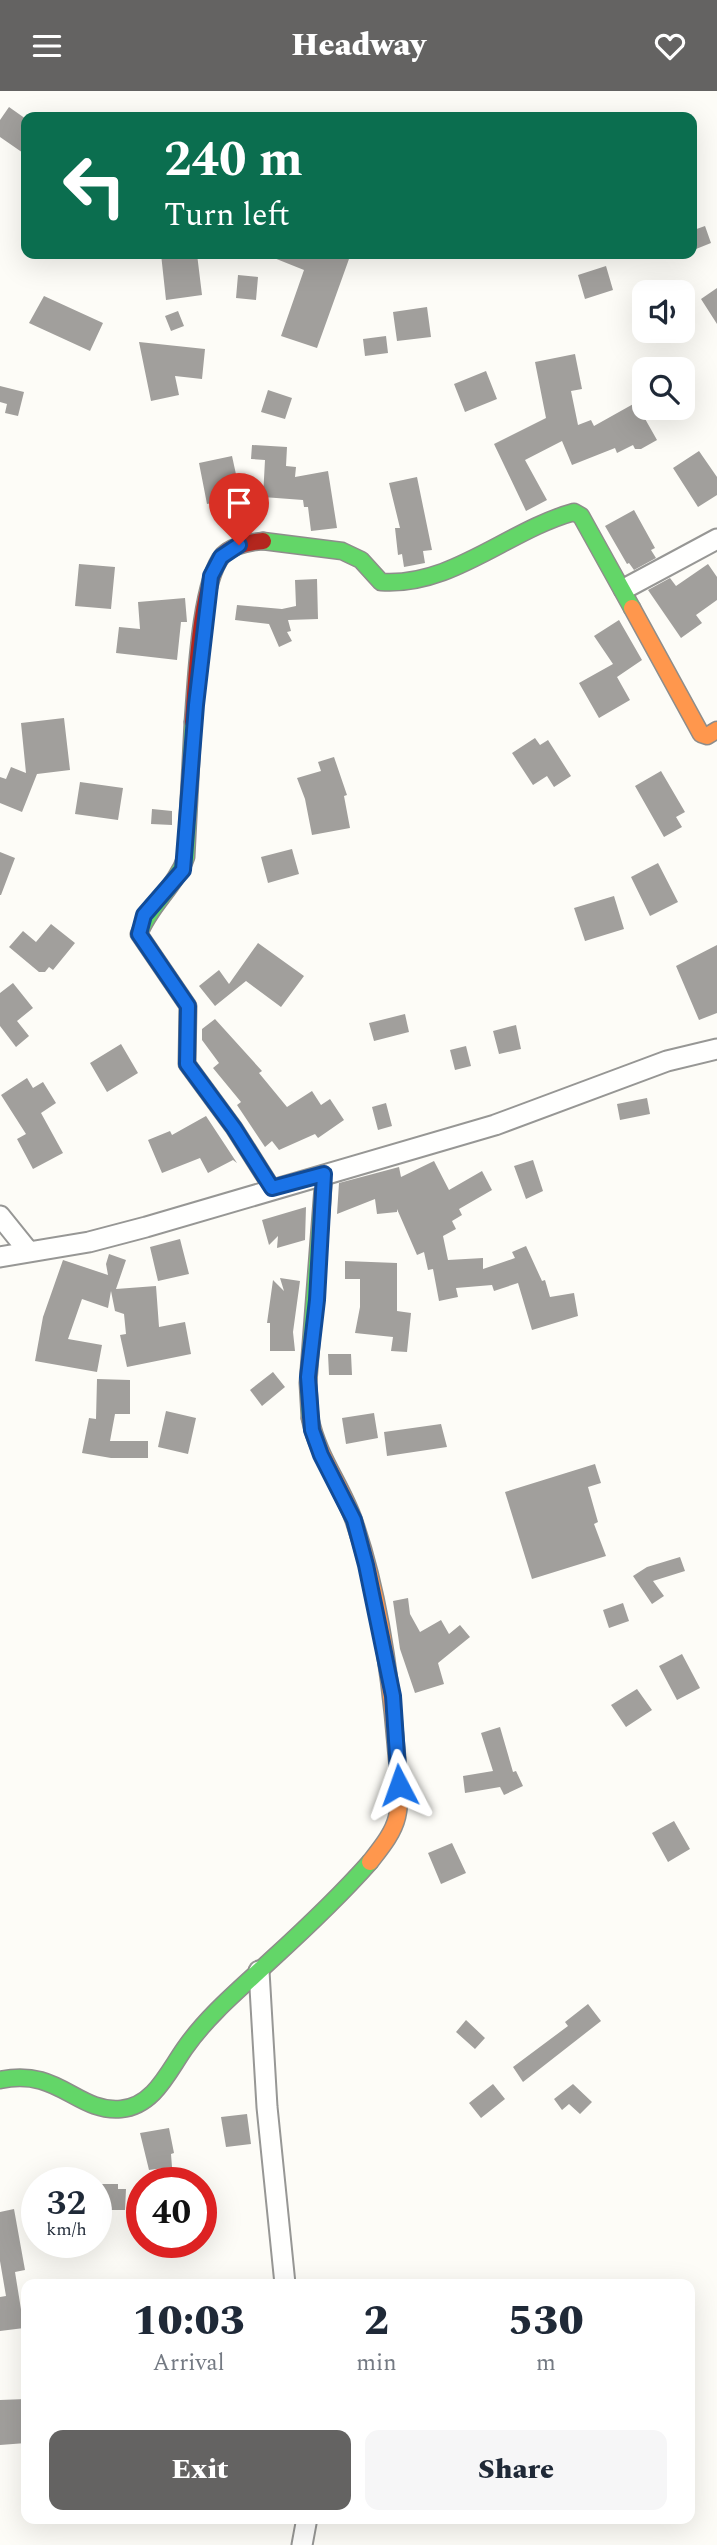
<!DOCTYPE html>
<html lang="en">
<head>
<meta charset="utf-8">
<style>
  :root { --surface:#fff; --page:#f6f6f7; --text:#1f2937; --muted:#747a83; --accent:#646362 }
  body { margin:0; font-family:Spectral,serif; background:var(--page); color:var(--text); height:100vh; display:flex; flex-direction:column; font-size:26px; white-space:nowrap }
  * { box-sizing:border-box; margin:0 }
  p { font-size:23px; color:var(--muted) }
  .icon { flex:none; width:38px; height:38px; fill:none; stroke:currentColor; stroke-width:2; stroke-linecap:round; stroke-linejoin:round }
  .map { position:relative; flex:1; overflow:hidden }
  .side { position:absolute; left:21px; top:2188px; width:674px; height:245px; display:flex; flex-direction:column; background:var(--surface); border-radius:14px; box-shadow:0 7px 28px #0002 }
  .side>* { flex:none }
  .top-card { position:absolute; left:21px; top:21px; width:676px; height:147px; border-radius:14px; box-shadow:0 7px 28px #0002; background:#0b6e4f; color:#fff; overflow:hidden }
  .tools { position:absolute; left:632px; top:189px; display:grid; gap:14px }
  .tools a { display:grid; place-items:center; width:63px; height:63px; border-radius:14px; background:var(--surface); box-shadow:0 7px 28px #0002; font-size:35px }
  .speed { position:absolute; left:21px; top:2076px; display:flex; gap:14px; font-size:35px; font-weight:700; text-align:center }
  .speed>* { display:grid; place-content:center; width:91px; height:91px; border-radius:50%; background:var(--surface); box-shadow:0 7px 28px #0002; line-height:1 }
  .speed small { font-size:18px; font-weight:400 }
  .speed .limit { border:10px solid #d22; background:#fff; color:#111 }
  .pin { position:absolute; display:grid; place-items:center; width:60px; height:60px; color:#fff; margin:-72px -30px; border-radius:50% 50% 50% 0; rotate:-45deg; box-shadow:0 0 7px #0007 }
  .pin .icon { rotate:45deg }
  .me { position:absolute; width:77px; margin:-38px; rotate:356deg; stroke-linejoin:round; filter:drop-shadow(0 0 5px #0008) }
  .turn { display:flex; align-items:center; gap:24px; height:147px; padding:0 28px; font-size:32px }
  .turn .icon { width:91px; height:91px; stroke-width:2.5 }
  .turn b { display:block; font-size:49px; line-height:60px }
  .eta { display:flex; justify-content:space-evenly; align-items:center; height:119px; text-align:center }
  .eta b { font-size:42px; font-weight:800; line-height:49px }
  .primary-button { display:flex; gap:14px; margin-top:auto; padding:14px 28px }
  .primary-button a { flex:1; height:80px; border-radius:14px; background:var(--accent); color:#fff; font-size:28px; font-weight:800; line-height:80px; text-align:center }
  .primary-button a+a { background:var(--page); color:var(--text) }
  header { display:flex; justify-content:space-between; align-items:center; height:91px; padding:0 28px; background:var(--accent); color:#fff; font-size:32px; font-weight:800 }
  .map>svg:first-child { display:block }
</style>
</head>
<body>
<header><svg class="icon" aria-label="menu" viewBox="0 0 24 24"><path d="M4 6h16M4 12h16M4 18h16"/></svg>Headway<svg class="icon" aria-label="heart" viewBox="0 0 24 24"><path d="M12 20l-8-8c-3-5 5-10 8-4 3-6 11-1 8 4z"/></svg></header>
<div class="map">
<svg width="717" height="2454" viewBox="0 0 717 2454">
  <rect width="100%" height="100%" fill="#fdfcf7"/>
  <path fill="#a19f9c" d="M9 16 26 28V64L0 46V29Z
    M705 135 711 152 691 160V140Z
    M161 163H197L202 204 166 209Z
    M264 163H337L349 168 317 257 281 245 304 179Z
    M606 175 613 199 585 208 578 184Z
    M238 184 258 186 256 209 236 207Z
    M717 197V233L701 208Z
    M44 205 103 232 90 260 29 232Z
    M427 216 431 246 397 250 393 221Z
    M178 220 184 235 171 240 165 225Z
    M386 245 388 262 365 265 363 248Z
    M139 251 205 258 202 288 175 285 179 304 151 310Z
    M575 263 582 298 571 300 578 334 591 329 594 335 644 307V326L657 349 641 358H635L633 354 617 362 615 357 572 374 562 350 525 369 547 409 526 420 494 353 546 327 535 271Z
    M486 280 497 308 465 321 454 293Z
    M0 295 24 301 18 325 5 322 7 313 0 311Z
    M268 299 292 307 285 328 261 321Z
    M252 354 287 356 286 375 296 376 295 386 328 380 337 437 311 440 308 416H304L303 409 263 406 265 369 251 368Z
    M699 360 717 386V404L698 416 673 377Z
    M232 365 241 406 207 413 199 372Z
    M417 386 432 459 423 460 425 472 404 476 402 463 398 464 395 437H400L389 392Z
    M634 419 655 457 651 459 656 467 634 479 629 472 627 473 605 435Z
    M79 473 115 476 111 518 75 515Z
    M708 473 717 486V509L696 524 702 532 681 547 648 499 670 487 676 495Z
    M317 488 318 528 288 529 291 540 287 541 292 550 279 556 269 533 235 529 237 514 282 518 296 515 295 489Z
    M185 507 187 531H181L177 569 116 562 119 536 140 538 138 511Z
    M619 529 642 569 617 586 630 609 599 627 579 592 613 573 594 545Z
    M64 627 70 679 37 683 22 721 0 712V686L6 688 11 676 26 682 21 632Z
    M535 647 540 654 548 649 571 685 554 696 547 685 533 694 512 662Z
    M334 666 347 704 344 705 350 737 312 744 305 708 297 687 321 680 318 671Z
    M661 680 685 721 676 726 682 736 664 746 635 695Z
    M80 691 123 697 118 729 75 723Z
    M152 718 172 720V734L151 733Z
    M292 758 299 783 268 792 261 766Z
    M0 761 15 767 1 804H0Z
    M658 772 678 811 650 825 631 786Z
    M614 805 624 838 585 850 574 817Z
    M51 833 75 852 53 879 49 876 45 881H39L9 856 23 840 36 851Z
    M258 852 304 885 281 916 246 890 215 915 199 895 219 879 229 893Z
    M717 854V922L699 929 676 875Z
    M13 892 33 917 17 930 29 945 16 956 0 935V902Z
    M405 923 409 941 374 950 369 932Z
    M215 928 262 980 259 982 287 1016 312 1000 321 1014 330 1008 344 1029 318 1047 315 1043 279 1059 272 1050 265 1056 237 1014 241 1011 213 977 219 972 202 949V938Z
    M516 934 521 958 499 963 493 940Z
    M121 953 138 982 107 1001 90 972Z
    M466 955 471 975 455 979 450 959Z
    M27 987 33 997 43 991 56 1012 41 1022 63 1062 33 1078 17 1048 26 1043 1 1004Z
    M647 1007 650 1023 620 1029 617 1013Z
    M386 1012 392 1035 378 1039 372 1016Z
    M206 1025 237 1072 233 1069 208 1082 200 1067 162 1082 148 1049 170 1040 172 1044Z
    M533 1069 543 1100 526 1108 514 1075Z
    M434 1070 449 1099 482 1080 492 1099 459 1118 462 1124 452 1130 456 1138 443 1145 448 1169 483 1167V1178L515 1167 512 1161 526 1155 542 1190 545 1189 550 1206 574 1202 578 1225 532 1239 518 1192 494 1200 492 1194 456 1197 458 1206 439 1210 433 1178 428 1179 424 1161 417 1164 397 1118V1121L377 1123 375 1108 337 1123 339 1092 399 1076 401 1086Z
    M306 1116 305 1149 277 1157 278 1145 269 1154 262 1129Z
    M180 1148 189 1183 158 1190 150 1156Z
    M109 1163 126 1169 116 1198 156 1195 159 1236 185 1231 191 1263 127 1276 120 1244 126 1243 124 1223 115 1220 111 1200 108 1217 82 1208 68 1248 102 1254 97 1281 35 1270 43 1226 63 1169 108 1184 106 1173Z
    M345 1170 397 1172V1220L411 1222 407 1261 391 1260 393 1246 355 1242 360 1216V1188H345Z
    M280 1187 300 1190 293 1241 295 1260H270V1232H267L273 1189 284 1200Z
    M328 1263H351L352 1284H329Z
    M273 1281 285 1296 262 1315 250 1299Z
    M97 1288 130 1289V1323H115L110 1350H148V1367H111L82 1362 89 1327 96 1328Z
    M166 1320 196 1327 188 1363 158 1356Z
    M374 1322 378 1347 346 1353 342 1327Z
    M441 1333 447 1356 387 1365 384 1341Z
    M595 1373 601 1392 588 1396 598 1431 594 1433 606 1465 532 1488 505 1401Z
    M680 1466 685 1480 653 1490 664 1505 652 1513 633 1485 647 1476Z
    M408 1507 410 1523 420 1541 441 1529 449 1543 460 1534 470 1546 438 1572 444 1593 415 1602 400 1558 393 1510Z
    M623 1512 629 1530 609 1537 603 1519Z
    M682 1563 700 1597 677 1609 659 1575Z
    M637 1598 652 1619 626 1636 611 1614Z
    M500 1636 513 1681 516 1680 523 1695 504 1704 500 1696 465 1702 463 1685 493 1680 481 1642Z
    M674 1730 690 1758 668 1771 652 1742Z
    M452 1752 466 1782 441 1793 428 1762Z
    M588 1913 601 1930 523 1991 513 1976 568 1935 565 1931Z
    M466 1929 485 1947 475 1958 456 1941Z
    M493 1993 505 2008 481 2027 469 2012Z
    M573 1993 592 2011 580 2023 569 2013 562 2019 554 2008Z
    M247 2023 251 2053 226 2056 221 2026Z
    M169 2037 174 2062 171 2063 172 2076 149 2079 140 2042Z
    M101 2093H118V2098H126L125 2119H96V2098H101Z
    M14 2118 25 2179 15 2181 24 2237 0 2240V2206L6 2205 0 2170V2121Z
    M26 2308V2352L0 2354V2309Z"/>
  <g fill="none" stroke-linecap="round" stroke-linejoin="round">
    <defs>
      <path id="street" d="M624 498 717 448
        M0 1125 29 1161
        M0 1166 89 1151 146 1136 495 1034 667 970 717 958
        M259 1880 267 2016 285 2193
        M302 2454 307 2427"/>
      <path id="fast" d="M263 450 342 460 361 469 381 491C452 496 508 439 574 421L581 425 632 517
        M193 631 186 766C176 795 150 814 139 843L188 915 187 973 234 1037 272 1097
        M310 1327 308 1292 324 1083
        M0 1989C58 1976 77 2022 121 2018 154 2015 168 1981 185 1957 208 1924 241 1897 271 1869 305 1838 339 1806 370 1771"/>
      <path id="slow" d="M632 517 701 643 707 645 717 639
        M310 1327C318 1366 342 1395 354 1430 379 1502 390 1581 396 1656 398 1679 402 1704 397 1726 393 1743 380 1758 370 1771"/>
      <path id="jam" d="M193 631C196 594 200 490 223 464 233 454 250 451 263 450"/>
    </defs>
    <use href="#street" stroke="#979795" stroke-width="23"/>
    <use href="#fast" stroke="#8e8d8b" stroke-width="19"/>
    <use href="#slow" stroke="#8e8d8b" stroke-width="19"/>
    <use href="#jam" stroke="#8e8d8b" stroke-width="19"/>
    <use href="#street" stroke="#fffffe" stroke-width="19"/>
    <use href="#fast" stroke="#63d668" stroke-width="16"/>
    <use href="#slow" stroke="#ff974d" stroke-width="16"/>
    <use href="#jam" stroke="#b3261e" stroke-width="16"/>
  </g>
  <g fill="none" stroke-linecap="round" stroke-linejoin="round">
    <defs>
      <path id="route" d="M239 454 221 466 211 485 196 614 183 779 144 824 139 843 188 915 187 973 234 1037 272 1097 324 1083 317 1209 308 1286 312 1339 321 1364 354 1429 366 1474 393 1605 399 1694"/>
    </defs>
    <use href="#route" stroke="#114b97" stroke-width="18"/>
    <use href="#route" stroke="#1a73e8" stroke-width="12"/>
  </g>
</svg>
<div class="tools">
<a><svg class="icon" aria-label="sound" viewBox="0 0 24 24"><path d="M4 9h4l5-4v14l-5-4H4zM17 9q2 3 0 6"/></svg></a>
<a><svg class="icon" aria-label="search" viewBox="0 0 24 24"><circle cx="10" cy="10" r="6"/><path d="M15 15l6 6"/></svg></a>
</div>
<div class="speed"><div>32<small>km/h</small></div><div class="limit">40</div></div>
<div class="pin" style="left:239px;top:454px;background:#d93025"><svg class="icon" aria-label="arrive" viewBox="0 0 24 24"><path d="M6 21V4h12l-3 4 3 4H6"/></svg></div>
<svg class="me" style="left:399px;top:1694px" viewBox="-20 -20 40 40"><path d="M0-17L14 15 0 8-14 15z" fill="#1a73e8" stroke="#fff" stroke-width="4"/></svg>
<div class="top-card">
<div class="turn"><svg class="icon" aria-label="left" viewBox="0 0 24 24"><path d="M17 20v-9H6M10 6l-5 5 5 5"/></svg><div><b>240 m</b>Turn left</div></div>
</div>
<section class="side">
<div class="eta">
<div><b>10:03</b><p>Arrival</p></div>
<div><b>2</b><p>min</p></div>
<div><b>530</b><p>m</p></div>
</div>
<div class="primary-button"><a>Exit</a><a>Share</a></div>
</section>
</div>
</body>
</html>
